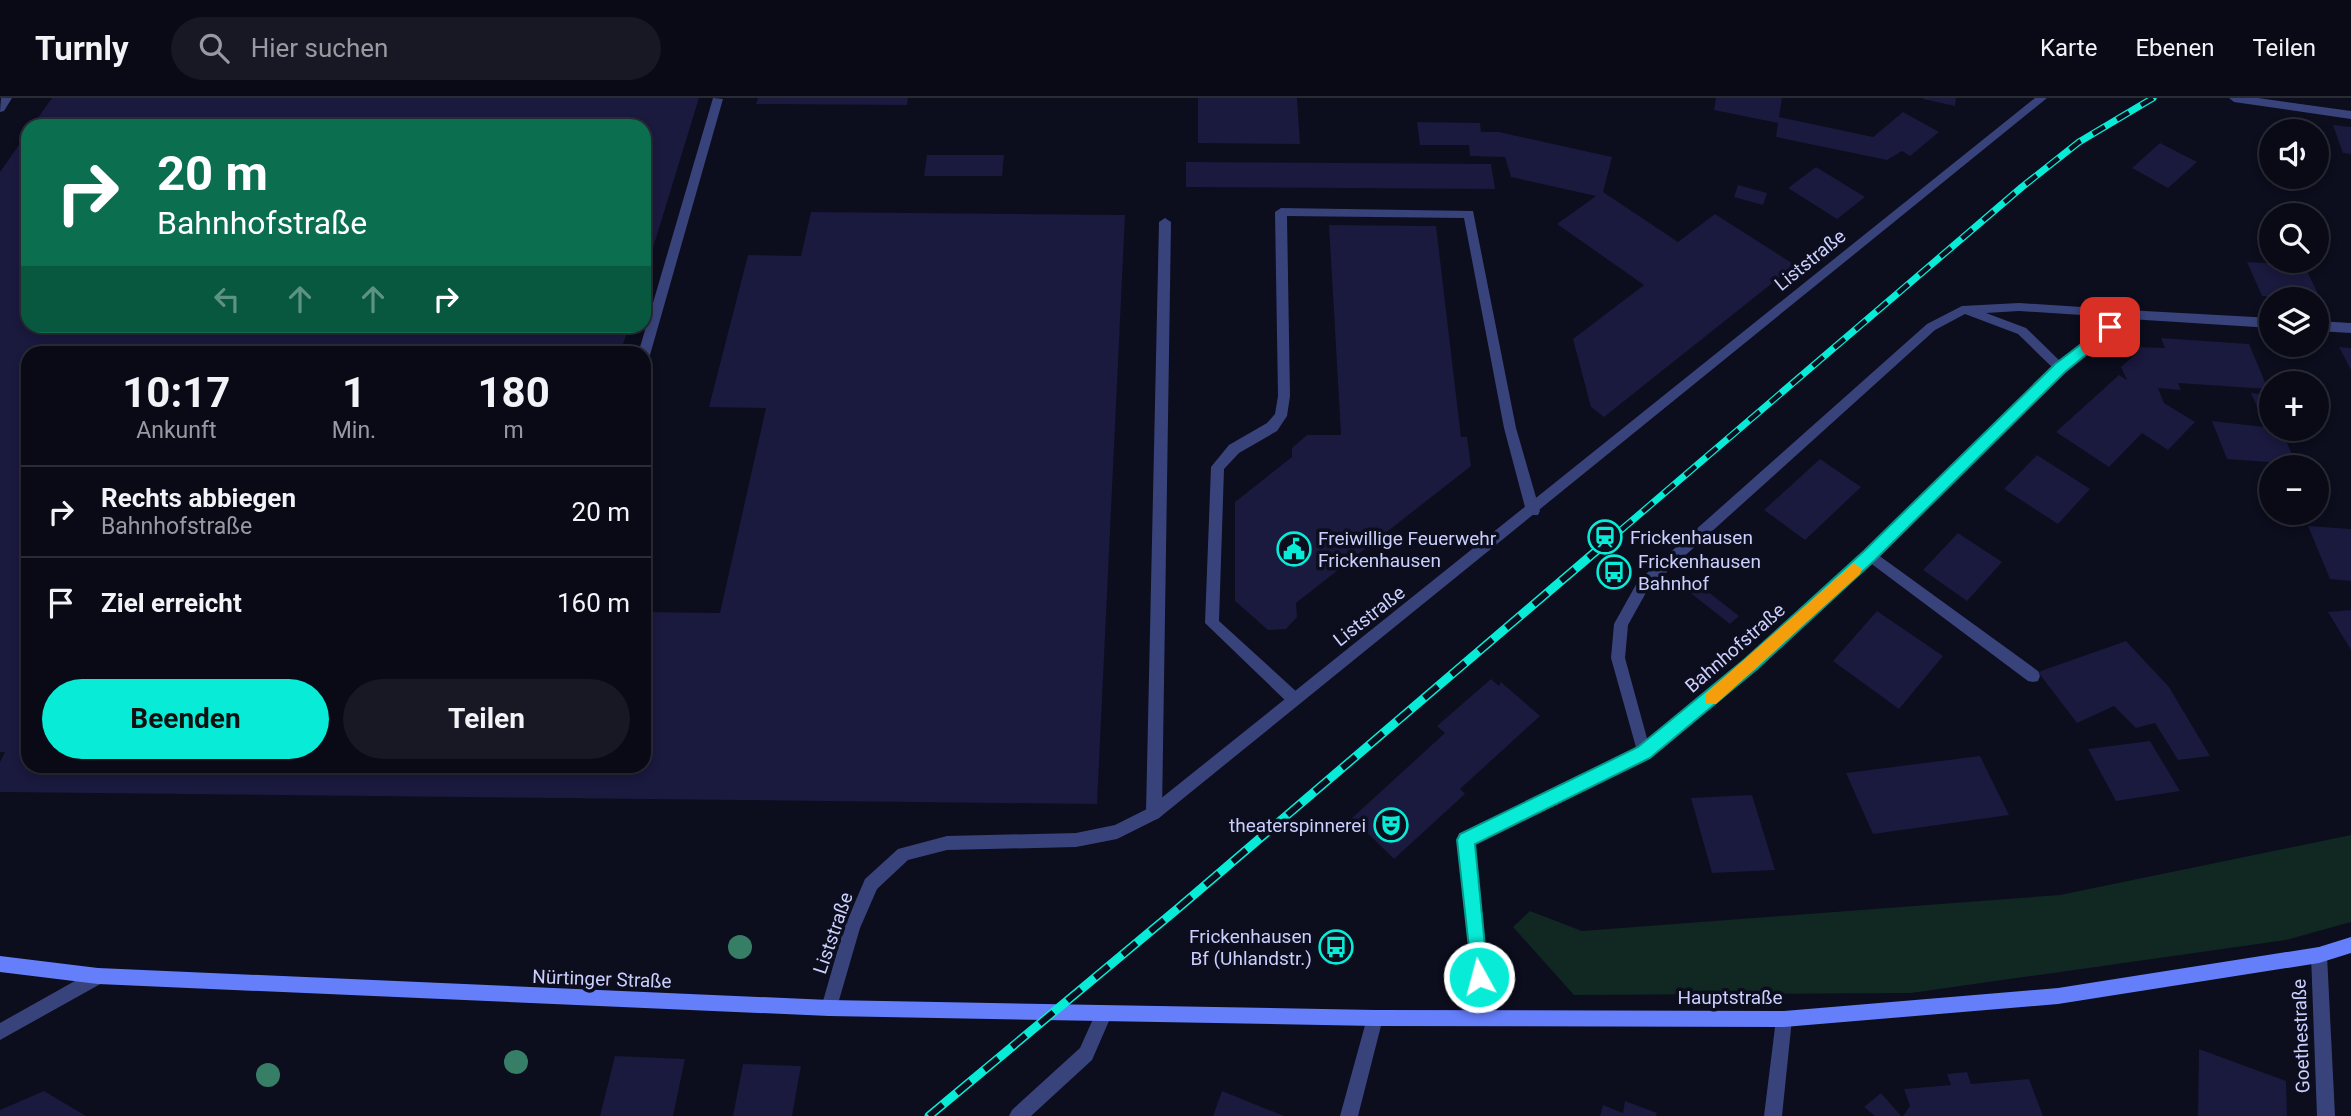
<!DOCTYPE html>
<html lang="de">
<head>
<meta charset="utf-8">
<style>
  :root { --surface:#090a16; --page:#171823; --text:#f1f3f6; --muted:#999aa1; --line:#292b35; --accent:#08ecd7 }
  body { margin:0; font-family:Roboto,sans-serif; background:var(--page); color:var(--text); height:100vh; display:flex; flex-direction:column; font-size:26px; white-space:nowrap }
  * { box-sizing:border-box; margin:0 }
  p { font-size:23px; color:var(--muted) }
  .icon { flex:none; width:38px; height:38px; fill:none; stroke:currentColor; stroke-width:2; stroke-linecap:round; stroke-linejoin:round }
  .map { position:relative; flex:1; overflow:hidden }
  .details { position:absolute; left:21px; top:248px; width:630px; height:427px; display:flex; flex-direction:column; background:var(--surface); border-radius:21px; box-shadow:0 4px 10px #0003,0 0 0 2px var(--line) }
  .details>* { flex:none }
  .guide { position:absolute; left:21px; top:21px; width:630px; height:214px; border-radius:21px; box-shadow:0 4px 10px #0003,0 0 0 2px var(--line); background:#0b6e4f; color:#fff; overflow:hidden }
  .tools { position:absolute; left:2259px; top:21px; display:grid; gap:14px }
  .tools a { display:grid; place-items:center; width:70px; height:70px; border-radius:50%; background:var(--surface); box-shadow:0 4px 10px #0003,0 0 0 2px var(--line); font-size:35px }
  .pin { position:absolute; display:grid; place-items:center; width:60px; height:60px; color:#fff; margin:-30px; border-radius:14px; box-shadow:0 4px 10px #0006 }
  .me { position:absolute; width:77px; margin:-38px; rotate:353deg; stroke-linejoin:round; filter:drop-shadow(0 0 5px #0008) }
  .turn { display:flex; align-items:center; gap:24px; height:147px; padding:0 21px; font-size:32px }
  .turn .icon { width:91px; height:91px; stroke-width:2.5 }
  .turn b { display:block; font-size:49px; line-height:60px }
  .lanes { display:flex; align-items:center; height:66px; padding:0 21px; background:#0003; justify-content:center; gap:35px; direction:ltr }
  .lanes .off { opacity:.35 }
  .eta { display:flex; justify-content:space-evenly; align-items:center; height:119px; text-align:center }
  .eta b { font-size:42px; font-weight:700; line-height:49px }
  .action { display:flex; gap:14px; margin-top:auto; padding:14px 21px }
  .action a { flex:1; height:80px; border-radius:42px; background:var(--accent); color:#111; font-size:28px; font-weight:700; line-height:80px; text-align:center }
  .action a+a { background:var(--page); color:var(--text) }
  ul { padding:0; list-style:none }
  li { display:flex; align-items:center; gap:21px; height:91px; padding:0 21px; border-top:2px solid var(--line) }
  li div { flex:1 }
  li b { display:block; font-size:26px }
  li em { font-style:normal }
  header { display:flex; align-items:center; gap:42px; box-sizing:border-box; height:98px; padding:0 35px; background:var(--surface); border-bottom:2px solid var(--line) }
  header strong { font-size:33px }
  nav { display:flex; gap:38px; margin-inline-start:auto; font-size:24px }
  .search { width:490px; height:63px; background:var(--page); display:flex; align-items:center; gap:18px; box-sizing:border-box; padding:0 24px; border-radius:38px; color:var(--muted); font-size:26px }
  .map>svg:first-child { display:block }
</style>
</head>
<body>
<header>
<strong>Turnly</strong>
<div class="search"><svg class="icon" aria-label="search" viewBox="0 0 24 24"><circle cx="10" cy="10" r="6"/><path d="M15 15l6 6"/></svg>Hier suchen</div>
<nav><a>Karte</a><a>Ebenen</a><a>Teilen</a></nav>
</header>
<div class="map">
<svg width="2351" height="1018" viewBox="0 0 2351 1018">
  <rect width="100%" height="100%" fill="#0c0d1d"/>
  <path fill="#102722" d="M2351 737V824L2286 842 1911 895 1574 897 1513 829 1530 813 1582 833 2060 797Z"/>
  <path fill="#1a193e" d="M52 0H699L645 176 644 28H32Z
    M758 0H908L907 7 756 6Z
    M1198 0H1297L1300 46 1198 45Z
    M1716 0H1782L1779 19 1873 39 1903 14 1939 34 1910 58 1902 53 1887 62 1776 39 1778 25 1714 12Z
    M1923 0H1956L1955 8 1923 1Z
    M1417 24 1480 25 1481 34H1499L1612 59 1603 94 1678 144 1715 116 1795 167 1604 319 1591 309 1573 241 1644 187 1557 126 1596 98 1511 79 1505 59 1470 58 1469 47H1420Z
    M2333 27 2351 29V56L2343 55Z
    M28 34V228H629L620 256H28V668H644V514L720 515 766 310 709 309 748 157 801 158 811 114 1125 117 1097 706 0 694V664L5 654H0V74Z
    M2160 45 2197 64 2168 90 2132 70Z
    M927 57H1004L1002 78H924Z
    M1186 64 1491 66 1495 91 1186 89Z
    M1816 69 1865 99 1837 121 1788 90Z
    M1738 87 1767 95 1763 107 1734 99Z
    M1329 127 1436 128 1461 339H1467L1471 368 1296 505 1297 519 1286 531 1268 532 1235 503V404L1292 359V350L1307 337H1341Z
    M2247 164 2304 167 2321 202 2262 198Z
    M2161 240 2249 246 2268 291 2178 285 2181 292 2158 290 2164 305 2195 324 2168 352 2142 335 2109 369 2056 334 2119 277 2127 282 2121 269 2138 254 2136 249 2165 250Z
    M2339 249 2351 250V272Z
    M2251 295 2272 297V313L2258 311Z
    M2212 323 2281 331 2296 366 2227 361Z
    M2037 357 2090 391 2058 426 2004 391Z
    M1820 361 1861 389 1805 442 1764 412Z
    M2308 428 2351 431V483L2330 481Z
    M1958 435 2002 464 1967 503 1923 472Z
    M1688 478 1739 518 1730 526 1679 486Z
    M2351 512V552L2328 514Z
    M1877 513 1943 558 1899 611 1833 563Z
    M2126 543 2169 589 2210 658 2178 662 2155 625 2136 630 2114 608 2077 625 2038 574Z
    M1491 581 1499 588 1501 584 1540 618 1460 691 1465 696 1394 761 1352 720 1445 635 1437 628Z
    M2150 643 2180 693 2116 703 2088 651Z
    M1980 658 2009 717 1873 736 1846 675Z
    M1752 697 1775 772 1712 775 1691 700Z
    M2199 951 2286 983 2287 1018H2198Z
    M615 958 685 961 673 1018H600Z
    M743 966 801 968 792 1018H733Z
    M1967 974 1971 986 2029 981 2043 1018H1903L1910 1008 1904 991 1951 987 1947 976Z
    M44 993 86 1018H0V1012Z
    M1222 993 1284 1018H1213Z
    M1881 995 1901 1018H1875L1864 1009Z
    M1625 1003 1657 1015 1656 1018H1600L1603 1007 1623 1015Z"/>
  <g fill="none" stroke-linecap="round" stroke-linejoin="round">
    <path fill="#39437b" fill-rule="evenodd" d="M1 0H12L4 13 0 14Z
      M713 0 723 1 650 257 644 262V256H638Z
      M1281 110 1473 113 1516 330 1540 413 1538 417H1528L1526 413 1504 330 1464 120 1287 118 1290 298 1287 318 1277 333 1239 355 1224 371 1219 523 1299 596 1301 601 1299 606 1294 608 1289 606 1205 525 1211 369 1229 347 1267 325 1275 316 1278 298 1275 114Z
      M1165 120 1171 124 1162 715 1159 720 1154 722 1149 720 1146 715 1159 124Z
      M2019 205 2127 212 2133 216 2127 220 2019 213 1986 215 2026 230 2064 267 2066 270 2064 273H2056L2018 236 1965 216 1935 232 1648 491 1628 527 1625 560 1651 655 1649 660 1644 662 1639 660 1611 560 1614 526 1638 483 1927 226 1962 208Z
      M1870 451 2038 573 2040 578 2038 583 2033 584 2028 583 1865 461 1863 457 1865 453Z"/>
    <path fill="#39437b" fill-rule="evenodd" d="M2035 0H2047L1159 720 1117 741 1076 749 947 752 908 762 877 791 860 830 835 916 829 918 823 916 821 910 844 830 865 781 898 751 947 738 1076 735 1115 727 1149 710Z
      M2229 0H2258L2351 13V21L2234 4Z
      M2127 212 2272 220V230L2129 221 2064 273 1875 461 1736 589 1649 660 1474 746 1492 920 1490 926 1484 928 1478 926 1476 920 1458 742 1461 737 1639 650 1726 579 1865 453 2056 267Z
      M2317 223 2351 225V235L2317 233Z
      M2319 849 2325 851 2327 857 2335 1018H2317L2311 857 2313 851Z
      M98 870 104 872 106 878 104 884 0 942V925Z
      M1104 908 1110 910 1112 916 1092 962 1031 1018H1009L1012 1012 1080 950 1098 910Z
      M1375 912 1381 914 1383 920 1358 1018H1340L1367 920 1369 914Z
      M1784 913 1790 915 1792 921 1782 1018H1764L1776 921 1778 915Z"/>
    <path fill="#657efa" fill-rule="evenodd" d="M2351 839V855L2319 865 2058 906 1784 929 1375 928 829 918 98 886 0 874V858L98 870 829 902 1375 912 1784 913 2058 890 2319 849Z"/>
    <defs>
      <path id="rail-far1" d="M1600 450 2022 89 2079 44 2153 0"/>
      <path id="rail" d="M929 1018 1176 812 1602 448"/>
    </defs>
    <use href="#rail-far1" stroke="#08ecd7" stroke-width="7"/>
    <use href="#rail" stroke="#08ecd7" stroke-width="9"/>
    <use href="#rail-far1" stroke="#0c0d1d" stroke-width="4.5" stroke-dasharray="14" stroke-linecap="butt"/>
    <use href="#rail" stroke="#0c0d1d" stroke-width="6" stroke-dasharray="18" stroke-linecap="butt"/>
  </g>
  <g fill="#377e66">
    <circle cx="740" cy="849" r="12"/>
    <circle cx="516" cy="964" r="12"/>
    <circle cx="268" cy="977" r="12"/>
  </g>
  <path fill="#08ecd7" stroke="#05998c" stroke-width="2" d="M2110 224 2117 229 2115 233 2065 274 1875 462 1757 571 1650 660 1475 746 1488 879 1486 886 1479 889 1473 886 1457 742 1460 736 1638 649 1745 561 1864 453 2055 266Z"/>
  <path fill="#f59e0b" d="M1854 465 1862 471 1860 476 1716 606H1705V596Z"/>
  <defs>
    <symbol id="station-ring" viewBox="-11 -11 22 22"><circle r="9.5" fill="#0c0d1d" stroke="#08ecd7" stroke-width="1.5"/><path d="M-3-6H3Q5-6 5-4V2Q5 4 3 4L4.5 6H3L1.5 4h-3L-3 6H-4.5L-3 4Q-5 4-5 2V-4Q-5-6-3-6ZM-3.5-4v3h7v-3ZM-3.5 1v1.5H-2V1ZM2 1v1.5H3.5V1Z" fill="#08ecd7"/></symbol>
    <symbol id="civic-ring" viewBox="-11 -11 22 22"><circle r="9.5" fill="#0c0d1d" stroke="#08ecd7" stroke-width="1.5"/><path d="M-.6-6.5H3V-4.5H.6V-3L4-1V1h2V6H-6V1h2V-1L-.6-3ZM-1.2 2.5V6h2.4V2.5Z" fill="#08ecd7"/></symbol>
    <symbol id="bus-ring" viewBox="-11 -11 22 22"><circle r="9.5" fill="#0c0d1d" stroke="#08ecd7" stroke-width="1.5"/><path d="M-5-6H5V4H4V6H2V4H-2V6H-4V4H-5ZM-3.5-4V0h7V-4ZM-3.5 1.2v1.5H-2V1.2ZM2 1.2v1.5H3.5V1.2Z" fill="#08ecd7"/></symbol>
    <symbol id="theatre-ring" viewBox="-11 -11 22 22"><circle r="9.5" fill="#0c0d1d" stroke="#08ecd7" stroke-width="1.5"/><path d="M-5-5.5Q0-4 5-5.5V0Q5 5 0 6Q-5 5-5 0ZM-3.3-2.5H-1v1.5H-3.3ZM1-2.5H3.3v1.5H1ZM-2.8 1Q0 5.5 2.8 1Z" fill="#08ecd7"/></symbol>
  </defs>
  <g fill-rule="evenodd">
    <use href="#station-ring" x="1586" y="420" width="38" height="38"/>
    <use href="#civic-ring" x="1275" y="432" width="38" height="38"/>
    <use href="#bus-ring" x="1595" y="455" width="38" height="38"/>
    <use href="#theatre-ring" x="1372" y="708" width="38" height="38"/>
    <use href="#bus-ring" x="1317" y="830" width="38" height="38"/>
  </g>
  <g text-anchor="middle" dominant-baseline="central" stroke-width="7" stroke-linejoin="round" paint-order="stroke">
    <g font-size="19" fill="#cbcffd" stroke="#0c0d1d">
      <text transform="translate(1810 162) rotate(-39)">Liststraße</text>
      <text transform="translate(1369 518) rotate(-38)">Liststraße</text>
      <text transform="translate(1735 550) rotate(-41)">Bahnhofstraße</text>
      <text transform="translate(833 835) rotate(-71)">Liststraße</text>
      <text transform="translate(602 881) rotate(2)">Nürtinger Straße</text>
      <text x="1730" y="899">Hauptstraße</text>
      <text transform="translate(2301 938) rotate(-92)">Goethestraße</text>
    </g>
    <g font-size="19" fill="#cbcffd" stroke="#0c0d1d" text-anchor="start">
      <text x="1630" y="439">Frickenhausen</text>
      <text x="1318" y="440">Freiwillige Feuerwehr<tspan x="1318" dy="22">Frickenhausen</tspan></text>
      <text x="1638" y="463">Frickenhausen<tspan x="1638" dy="22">Bahnhof</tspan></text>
      <text x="1366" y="727" text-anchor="end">theaterspinnerei</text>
      <text x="1312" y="838" text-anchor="end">Frickenhausen<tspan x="1312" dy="22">Bf (Uhlandstr.)</tspan></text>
    </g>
  </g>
</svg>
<div class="tools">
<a><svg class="icon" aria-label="sound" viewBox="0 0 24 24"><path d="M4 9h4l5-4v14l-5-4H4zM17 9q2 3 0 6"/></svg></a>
<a><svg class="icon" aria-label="search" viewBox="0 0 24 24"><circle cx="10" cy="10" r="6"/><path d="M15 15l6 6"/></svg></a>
<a><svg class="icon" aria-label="layers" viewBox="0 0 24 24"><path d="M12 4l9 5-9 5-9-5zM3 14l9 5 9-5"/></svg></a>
<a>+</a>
<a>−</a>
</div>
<div class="pin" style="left:2110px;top:229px;background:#d93025"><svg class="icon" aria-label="arrive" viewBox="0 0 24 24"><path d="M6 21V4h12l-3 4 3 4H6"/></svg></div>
<svg class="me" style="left:1479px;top:879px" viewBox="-20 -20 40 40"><circle r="17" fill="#08ecd7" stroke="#fff" stroke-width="3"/><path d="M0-11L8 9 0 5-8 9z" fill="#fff"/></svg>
<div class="guide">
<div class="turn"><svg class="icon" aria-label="right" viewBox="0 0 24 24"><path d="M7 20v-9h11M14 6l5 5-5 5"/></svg><div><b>20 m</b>Bahnhofstraße</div></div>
<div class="lanes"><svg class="icon off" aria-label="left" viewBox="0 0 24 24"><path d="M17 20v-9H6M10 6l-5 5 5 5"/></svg><svg class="icon off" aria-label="ahead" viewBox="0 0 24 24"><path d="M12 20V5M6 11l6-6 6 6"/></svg><svg class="icon off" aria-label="ahead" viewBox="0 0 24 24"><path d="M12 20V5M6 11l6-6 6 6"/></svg><svg class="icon" aria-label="right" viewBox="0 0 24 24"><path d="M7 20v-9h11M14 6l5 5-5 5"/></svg></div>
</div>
<section class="details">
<div class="eta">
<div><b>10:17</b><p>Ankunft</p></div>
<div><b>1</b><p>Min.</p></div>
<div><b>180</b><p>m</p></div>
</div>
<ul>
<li><svg class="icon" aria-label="right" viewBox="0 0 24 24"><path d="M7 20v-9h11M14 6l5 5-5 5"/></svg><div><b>Rechts abbiegen</b><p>Bahnhofstraße</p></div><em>20 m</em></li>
<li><svg class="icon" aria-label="arrive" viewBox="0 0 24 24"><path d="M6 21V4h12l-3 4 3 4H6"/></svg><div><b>Ziel erreicht</b></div><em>160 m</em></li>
</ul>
<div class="action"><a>Beenden</a><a>Teilen</a></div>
</section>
</div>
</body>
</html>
